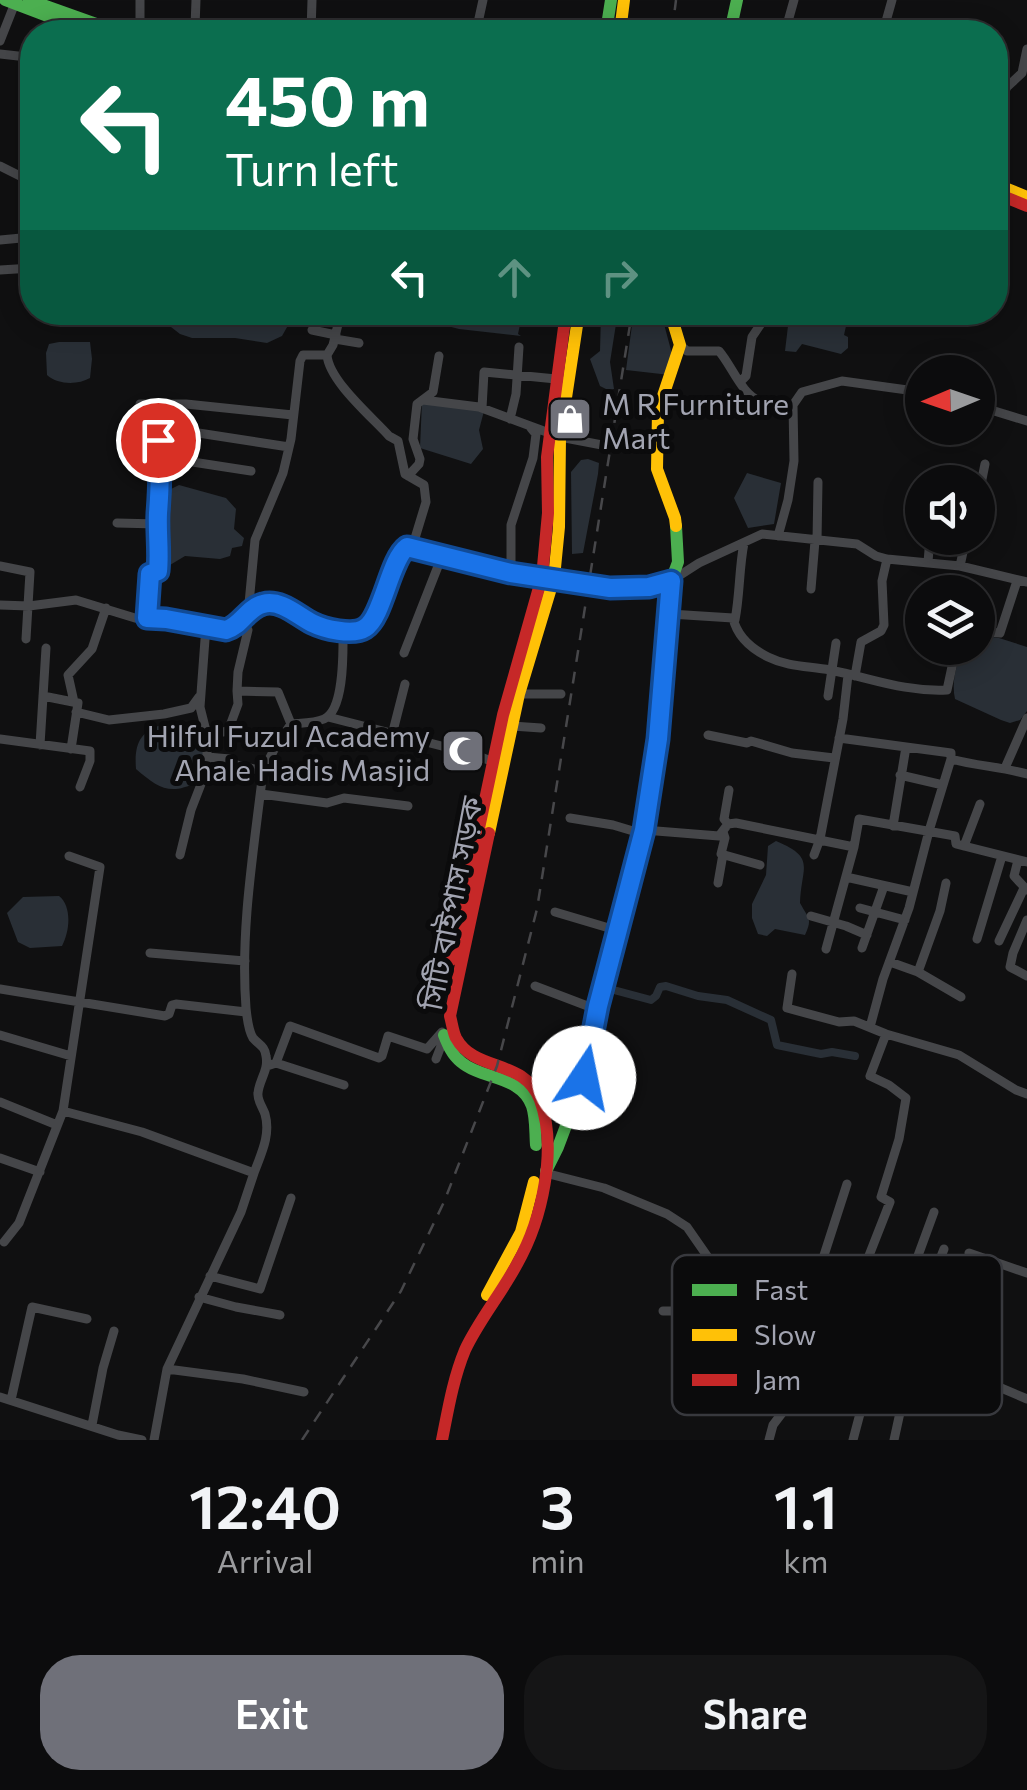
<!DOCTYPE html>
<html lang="en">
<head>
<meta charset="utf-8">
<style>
  :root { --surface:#0c0c0d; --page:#151516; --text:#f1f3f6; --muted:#9a9b9d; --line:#2c2c2e; --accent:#6f7079 }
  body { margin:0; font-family:Commissioner,"Noto Sans Bengali",sans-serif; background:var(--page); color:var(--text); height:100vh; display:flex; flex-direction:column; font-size:38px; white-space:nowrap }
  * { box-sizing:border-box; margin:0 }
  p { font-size:32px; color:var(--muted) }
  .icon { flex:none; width:55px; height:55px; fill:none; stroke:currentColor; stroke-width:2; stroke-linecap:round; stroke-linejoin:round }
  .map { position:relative; height:1440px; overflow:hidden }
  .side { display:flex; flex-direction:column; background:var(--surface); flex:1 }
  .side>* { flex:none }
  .top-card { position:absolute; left:20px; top:20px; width:988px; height:305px; border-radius:40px; box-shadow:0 5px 25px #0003,0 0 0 2px var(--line); background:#0b6e4f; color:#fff; overflow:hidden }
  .needle { width:65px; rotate:268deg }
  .tools { position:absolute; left:905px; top:355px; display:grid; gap:20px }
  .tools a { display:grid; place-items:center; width:90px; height:90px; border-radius:50%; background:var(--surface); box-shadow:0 5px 25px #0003,0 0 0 2px var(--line); font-size:50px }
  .pin { position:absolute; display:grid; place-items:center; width:85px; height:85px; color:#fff; margin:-42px; border:5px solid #fff; border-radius:50%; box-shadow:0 2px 10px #0007 }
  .me { position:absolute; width:110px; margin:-55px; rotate:11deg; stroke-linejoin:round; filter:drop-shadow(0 0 8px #0008) }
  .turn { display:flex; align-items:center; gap:35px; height:210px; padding:0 40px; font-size:45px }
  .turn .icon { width:130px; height:130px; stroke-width:2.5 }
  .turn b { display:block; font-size:70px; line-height:85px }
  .lanes { display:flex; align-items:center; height:95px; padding:0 40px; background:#0003; justify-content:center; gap:50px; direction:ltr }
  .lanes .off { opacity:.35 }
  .eta { display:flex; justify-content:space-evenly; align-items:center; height:170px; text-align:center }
  .eta b { font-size:60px; font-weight:600; line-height:70px }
  .action { display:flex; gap:20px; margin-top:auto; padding:20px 40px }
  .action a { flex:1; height:115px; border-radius:40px; background:var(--accent); color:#fff; font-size:40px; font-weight:600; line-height:115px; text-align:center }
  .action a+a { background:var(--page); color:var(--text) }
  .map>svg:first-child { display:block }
</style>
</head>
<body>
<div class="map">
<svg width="1027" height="1440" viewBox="0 0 1027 1440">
  <rect width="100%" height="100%" fill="#101011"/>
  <path fill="#292f36" d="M163 313V312L295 313 282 336 267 343 235 338H192L180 334 171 327Z
    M398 313H538L536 315 521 320 518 334 521 336 459 329Z
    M604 313H612L616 324 610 362 614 389 608 390 600 386 590 359 600 351 601 314Z
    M792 313H849L844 335 848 337V348L841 354 802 344 796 352 785 351 788 326Z
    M664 324 672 354 670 375 626 370 632 325Z
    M59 342H90L92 359 90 378C78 385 58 385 47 375L46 353 49 344Z
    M422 401 484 411 479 430 483 449 471 464 420 448Z
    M588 459 599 463 598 474 583 553 572 554 571 472 581 460Z
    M747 473 781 483 774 524 748 528 734 498Z
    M179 485 226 498 236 509 234 529 244 538 242 546 232 548 230 556 220 559 185 556 170 565 165 554 167 491Z
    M978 635 999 638 1027 647V711L1020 720 1010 723 1001 720 955 699C951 681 957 664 963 648H978Z
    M165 724C199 740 213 743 197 782 170 796 158 788 136 769 134 744 140 730 165 724Z
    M776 841C817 858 801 867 800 903 808 918 813 918 805 935L775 929 767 936 758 934 752 918V904L766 875 768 846Z
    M59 896C72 906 70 931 62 946L30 948 18 942 7 913 23 897Z"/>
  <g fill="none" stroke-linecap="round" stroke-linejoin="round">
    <path stroke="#292f36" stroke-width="8" d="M610 989 651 1000 656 996 660 987 666 986 698 996 727 1000 771 1020 777 1045 821 1054 832 1052 855 1056"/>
    <path stroke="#454649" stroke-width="9" d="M140 27V0
      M195 27 196 0
      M311 32 312 0
      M476 32 483 0
      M785 32 794 0
      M883 32 892 0
      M0 41 15 3
      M0 54 27 57
      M995 129 1002 97 1007 87 1022 73 1027 49
      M0 166 32 182
      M0 240 32 237
      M0 270 32 268
      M312 330 336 335
      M335 339 359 343
      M680 345 687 351H719C732 366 742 395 760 401 770 404 783 404 793 405L794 461 788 500 778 536
      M327 355C329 381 372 417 389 436L398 441 405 474 424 485 426 502 412 548
      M741 381 746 376 752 337 769 312
      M423 400 479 407 560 437 602 445
      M140 404H156L161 495 158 509V571L150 575 147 618
      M156 404H186L293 415
      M793 405 802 392 842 381 922 392
      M978 406 1027 421
      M482 408 484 372 556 379
      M157 418 185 424 192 432 289 447
      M510 419 516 394 519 347
      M160 457 251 471
      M408 476 419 464 420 459 413 439 417 404 433 392 439 356
      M938 482 940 470
      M978 499 985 464
      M117 523 158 524
      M817 541 818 482
      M928 562 930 538
      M0 566 30 572 26 639
      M960 566 966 538
      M511 573V525L533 458 536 434 531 428
      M811 589 815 541
      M0 605 29 606 76 600 135 618 166 619 226 630C241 626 247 608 263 604 281 599 298 616 312 623 325 628 353 636 365 628 383 617 390 559 407 547L511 573 610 588 649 587 671 581 699 563 762 534 857 544 876 556 887 559 960 566 1027 582
      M248 614 255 540 283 473 291 439 300 361 303 355H327L333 345 341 312
      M670 614 733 618C737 636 750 648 768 657 788 667 808 666 830 670 871 678 904 692 947 690L956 648
      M735 620C740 594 739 568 744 543
      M978 631 1000 633 1017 581
      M404 653 442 556
      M855 676 861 642 881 631 884 625 882 581 887 559
      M237 691 238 672 248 630 239 624
      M519 694H561
      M43 696 78 703 71 749
      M828 696 836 643
      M74 702 68 675 92 649 106 608
      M76 712 109 720 164 714 191 708 199 697
      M328 717 473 754 496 763
      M512 726 541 728
      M207 735 228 731 238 704 237 691 278 692 291 724
      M392 735 405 684
      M708 735 747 743 751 741 792 753 834 758
      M839 738 951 753V759C977 766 1002 767 1027 774
      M0 739 90 751V761L80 787
      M40 745 46 648
      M207 757 230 759 232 764 263 771 276 746 291 724C301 723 315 723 324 719 345 710 343 650 343 631
      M1005 768 1027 718
      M900 775 943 785
      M261 794 327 803 344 798 408 806
      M570 818 613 825 643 834
      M728 824 724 819 729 790
      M893 826 906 747
      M644 830 719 836 728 824 736 823 854 847 859 819 955 836 956 844 1027 862
      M723 832 725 838 721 854 760 865
      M964 846 980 804
      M180 855 191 810 203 779 207 757V735L200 707 206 626
      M814 855 820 839 843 719 848 675
      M69 856 100 867 63 1111 142 1132 254 1173 241 1212 167 1369 154 1440
      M1018 860 1014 876 1027 890
      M846 877 913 892
      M718 883 723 854
      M860 908 905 920
      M555 912 619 931
      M811 916 846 926 867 935
      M1027 920 1013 953 1010 967 1027 976
      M977 939 1002 856
      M999 941 1024 888
      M862 948 884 886
      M826 949 854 847
      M150 953 245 961
      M890 962 918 972 961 997
      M918 972 940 911 946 883
      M792 974 787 1008 839 1022 854 1021 886 1034 959 1055 1016 1090 1027 1094
      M535 986 598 1010
      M0 989 165 1016 169 1014 172 1005 176 1004 246 1012
      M870 1027 883 979 909 908 929 831 951 759
      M0 1035 71 1056
      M436 1059 441 1046 440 1035
      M276 1063 344 1085
      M267 1066 276 1063 290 1026 379 1058 382 1056 388 1036 427 1049 442 1032
      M0 1102 57 1125
      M0 1158 40 1172
      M254 1173C261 1154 271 1135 265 1114 263 1108 257 1100 258 1093 259 1080 269 1070 266 1056 265 1046 259 1045 253 1038 248 1030 247 1017 246 1008 240 930 254 849 263 771
      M545 1173 604 1188 667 1214 687 1227 712 1263 779 1291 841 1327 879 1342 921 1354 1027 1399
      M4 1242 19 1223 63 1111
      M969 1253 1027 1273
      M210 1276 260 1289 291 1198
      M199 1297 236 1307 280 1315
      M663 1311H694L712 1263
      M841 1327 890 1202 881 1197 899 1139 906 1098 889 1085 870 1076 886 1034
      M886 1343 934 1212
      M905 1348 944 1249
      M167 1369 243 1379 304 1392
      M0 1397 118 1435 142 1440
      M11 1400 32 1307 87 1319
      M92 1425 103 1368 114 1331
      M769 1440 773 1425 792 1400 804 1379 807 1308 847 1184
      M853 1440 879 1342
      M894 1440 901 1408 921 1354"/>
    <path stroke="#4caf50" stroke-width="12" d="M5 0 55 19
      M29 0 96 24 140 27 413 25 451 32
      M606 32 611 0
      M730 32 737 0
      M444 1035C448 1045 452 1055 461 1062 482 1080 521 1075 532 1106 536 1118 535 1132 536 1145
      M546 1171 558 1147 584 1078 598 1006 644 830 658 739 671 581 678 562 676 526"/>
    <path stroke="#ffc107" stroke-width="12" d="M620 32 624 0
      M995 184 1027 197
      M670 312 680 345 658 411 657 469 675 518 676 526
      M489 833 519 694 554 578 559 527 560 437 579 312
      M487 1295 521 1232 534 1182"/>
    <path stroke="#c62828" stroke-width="12" d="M995 193 1027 206
      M451 960 503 715 542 577 548 513 547 457 566 312
      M442 1440C448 1410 453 1379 465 1350 479 1320 501 1294 517 1264 542 1220 558 1149 540 1100 524 1058 475 1073 456 1038 453 1032 452 1023 450 1016L489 833"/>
    <path stroke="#47474a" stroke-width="2.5" stroke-dasharray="12 10" stroke-linecap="butt" d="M672 32 676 0
      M302 1440 401 1291 444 1202 497 1066 537 909 632 312"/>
  </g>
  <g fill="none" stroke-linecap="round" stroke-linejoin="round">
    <defs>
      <path id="route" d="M158 440C161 465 160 488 158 513 157 533 160 552 158 571L150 574 147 618 166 619 226 630C241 626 247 608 263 604 281 599 298 616 312 623 324 629 353 636 365 628 383 617 390 559 407 547L511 573 610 588 649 587 671 581 658 739 644 830 598 1006 584 1078"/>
    </defs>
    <use href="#route" stroke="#114b97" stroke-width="25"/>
    <use href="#route" stroke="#1a73e8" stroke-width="18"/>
  </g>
  <defs>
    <symbol id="shop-square" viewBox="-11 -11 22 22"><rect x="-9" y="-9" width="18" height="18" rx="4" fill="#6f7079" stroke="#0b0b0c"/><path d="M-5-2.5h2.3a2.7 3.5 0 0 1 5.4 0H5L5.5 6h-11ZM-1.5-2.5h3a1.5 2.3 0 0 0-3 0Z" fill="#fff"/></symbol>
    <symbol id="mosque-square" viewBox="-11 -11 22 22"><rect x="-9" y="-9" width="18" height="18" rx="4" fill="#6f7079" stroke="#0b0b0c"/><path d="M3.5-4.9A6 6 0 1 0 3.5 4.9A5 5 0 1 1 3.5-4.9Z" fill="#fff"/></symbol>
  </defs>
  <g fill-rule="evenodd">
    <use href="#shop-square" x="545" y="394" width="50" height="50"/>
    <use href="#mosque-square" x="438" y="726" width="50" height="50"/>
  </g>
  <g text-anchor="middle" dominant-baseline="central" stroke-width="10" stroke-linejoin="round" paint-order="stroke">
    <g font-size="30" fill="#a2a4b1" stroke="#0b0b0c" text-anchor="start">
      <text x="602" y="402">M R Furniture<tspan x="602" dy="34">Mart</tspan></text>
      <text x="430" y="734" text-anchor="end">Hilful Fuzul Academy<tspan x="430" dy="34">Ahale Hadis Masjid</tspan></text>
    </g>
    <g font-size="30" fill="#a2a4b1" stroke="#0b0b0c">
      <text transform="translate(450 903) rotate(-79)">সিটি বাইপাস সড়ক</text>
    </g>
  </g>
  <rect x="672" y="1255" width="330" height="160" rx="15" fill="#0b0b0c" stroke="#38393e" stroke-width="2.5"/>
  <rect x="692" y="1284" width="45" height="12" fill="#4caf50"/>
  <rect x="692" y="1329" width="45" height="12" fill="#ffc107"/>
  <rect x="692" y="1374" width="45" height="12" fill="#c62828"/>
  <g font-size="28" fill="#a2a4b1">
    <text x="754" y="1300">Fast</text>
    <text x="754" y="1345">Slow</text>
    <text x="754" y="1390">Jam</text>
  </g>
</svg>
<div class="tools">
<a><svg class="needle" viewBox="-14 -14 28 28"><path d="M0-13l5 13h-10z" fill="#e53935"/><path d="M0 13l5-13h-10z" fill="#9a9b9d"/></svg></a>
<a><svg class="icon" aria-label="sound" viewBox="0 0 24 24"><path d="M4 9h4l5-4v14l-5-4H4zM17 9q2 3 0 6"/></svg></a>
<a><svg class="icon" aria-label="layers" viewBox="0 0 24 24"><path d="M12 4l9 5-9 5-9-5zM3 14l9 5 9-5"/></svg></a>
</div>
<div class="pin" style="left:158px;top:440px;background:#d93025"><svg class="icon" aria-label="arrive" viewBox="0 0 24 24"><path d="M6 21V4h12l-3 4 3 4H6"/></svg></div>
<svg class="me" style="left:584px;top:1078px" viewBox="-20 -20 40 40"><circle r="19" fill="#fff"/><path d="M0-13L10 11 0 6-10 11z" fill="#1a73e8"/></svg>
<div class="top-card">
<div class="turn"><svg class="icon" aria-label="left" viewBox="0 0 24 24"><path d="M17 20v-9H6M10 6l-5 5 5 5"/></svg><div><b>450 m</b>Turn left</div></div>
<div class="lanes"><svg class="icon" aria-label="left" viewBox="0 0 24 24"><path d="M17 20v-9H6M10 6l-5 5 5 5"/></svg><svg class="icon off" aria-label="ahead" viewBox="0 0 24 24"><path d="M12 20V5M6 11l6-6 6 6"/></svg><svg class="icon off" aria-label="right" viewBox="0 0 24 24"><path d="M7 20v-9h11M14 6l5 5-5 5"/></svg></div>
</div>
</div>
<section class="side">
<div class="eta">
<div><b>12:40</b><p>Arrival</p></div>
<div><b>3</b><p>min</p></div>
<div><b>1.1</b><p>km</p></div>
</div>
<div class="action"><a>Exit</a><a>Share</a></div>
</section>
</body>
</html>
